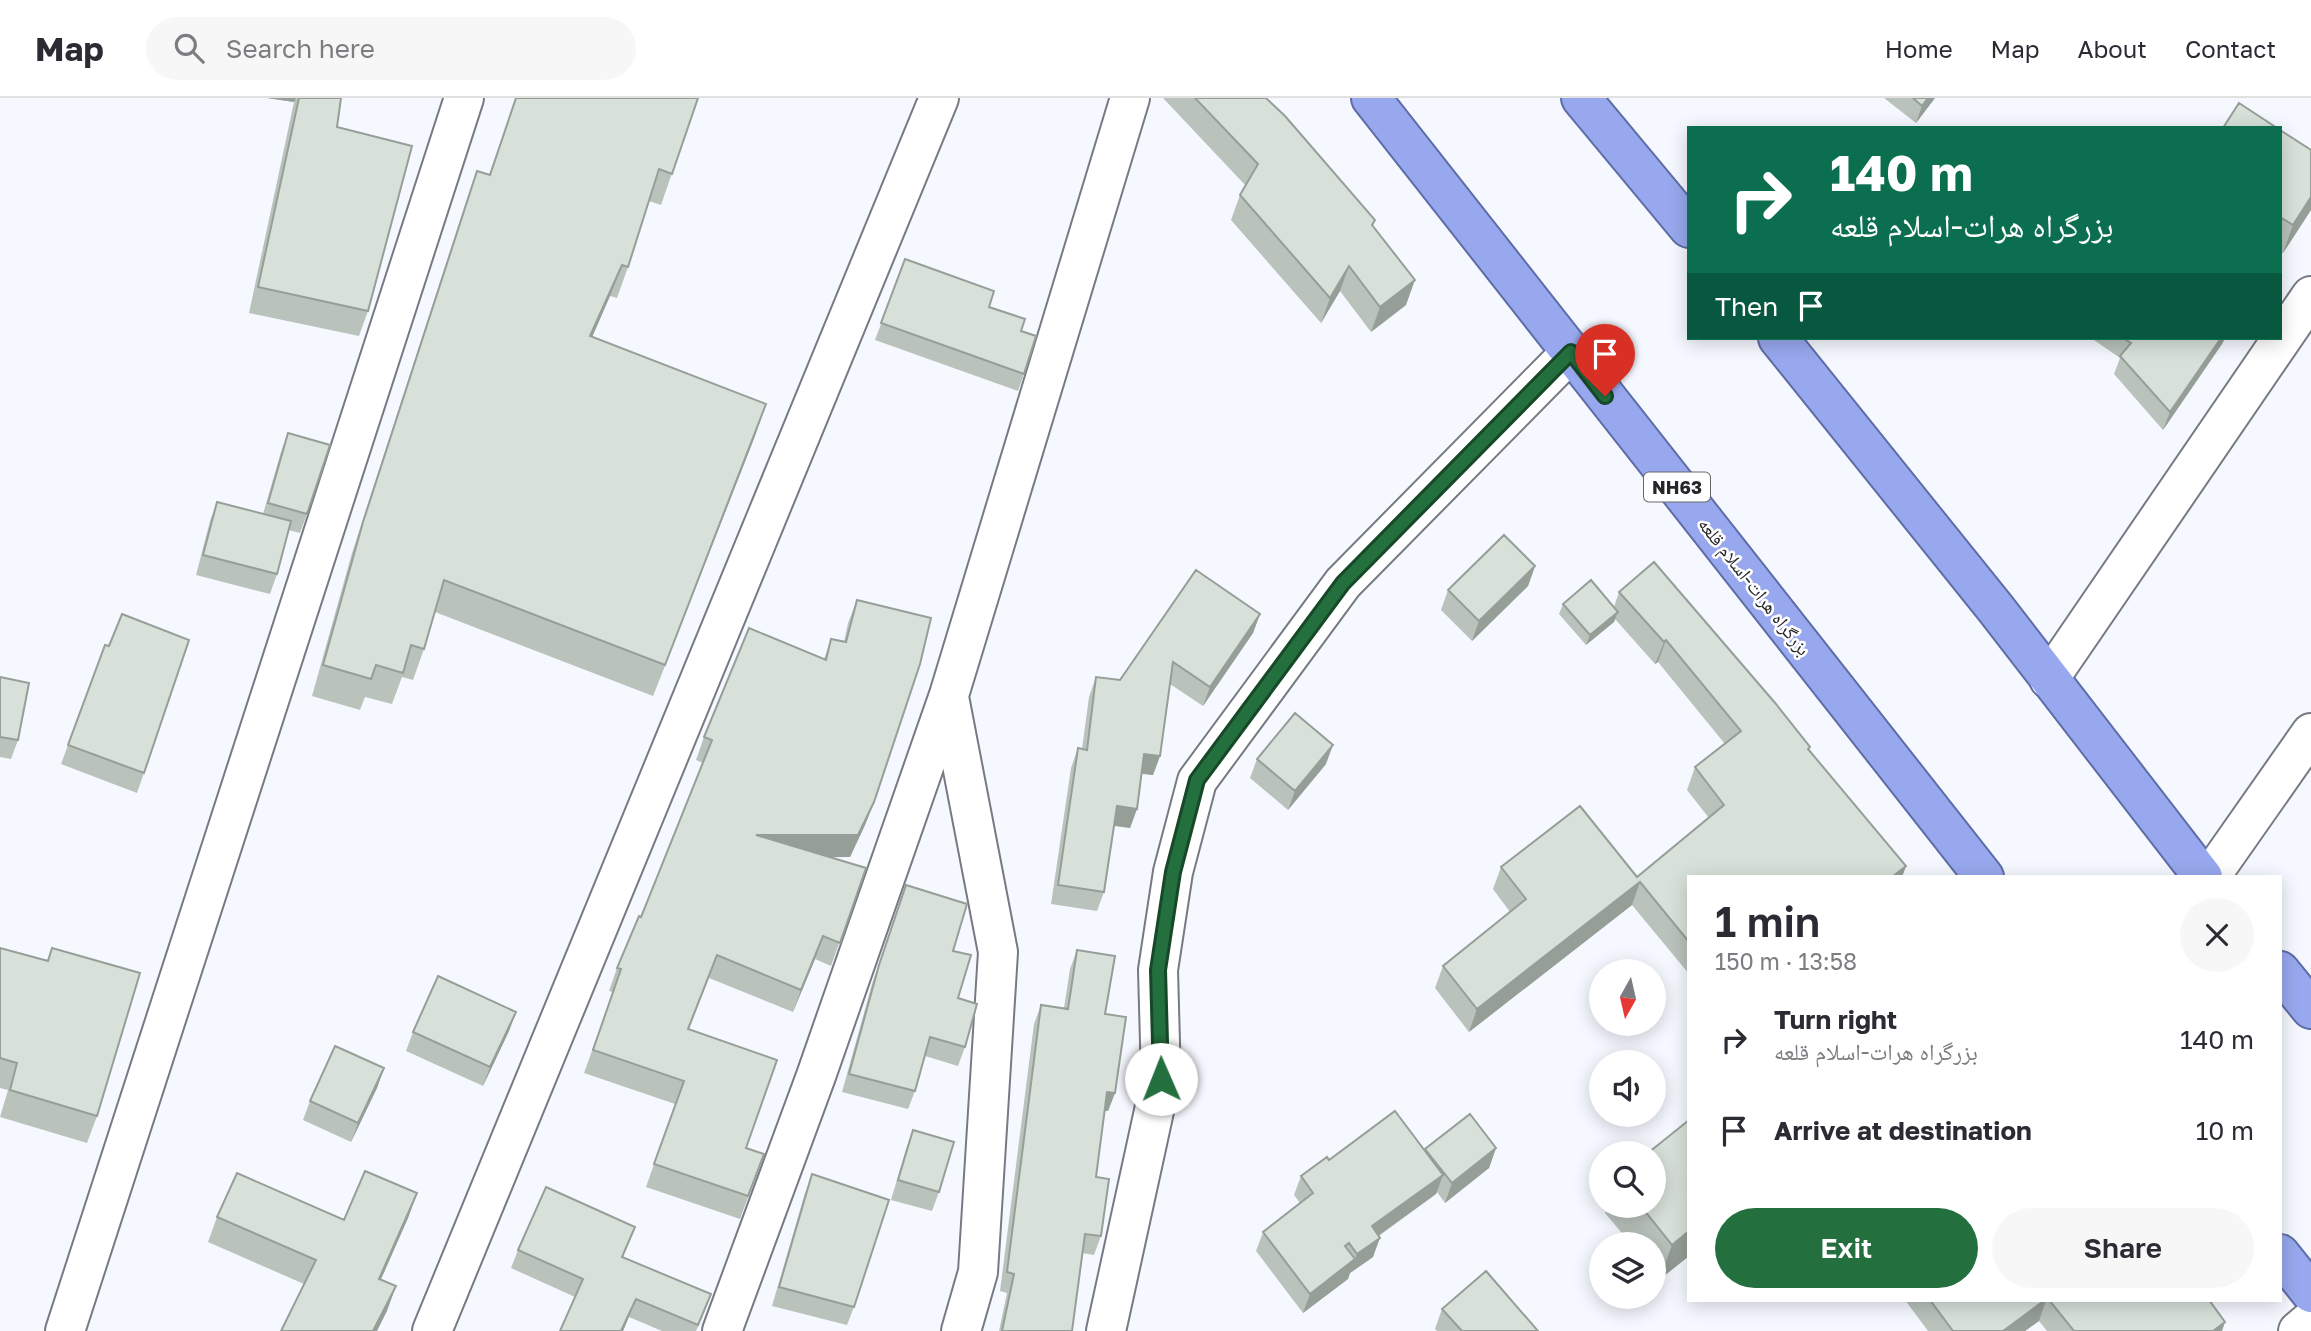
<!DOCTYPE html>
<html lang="en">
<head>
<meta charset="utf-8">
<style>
  :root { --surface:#fff; --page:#f7f7f7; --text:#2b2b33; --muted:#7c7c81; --line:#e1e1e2; --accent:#236f3e }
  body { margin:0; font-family:"Golos Text","Noto Naskh Arabic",sans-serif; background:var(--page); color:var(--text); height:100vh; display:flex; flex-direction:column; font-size:26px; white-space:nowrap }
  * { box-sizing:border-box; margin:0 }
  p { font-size:23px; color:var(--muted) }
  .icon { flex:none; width:38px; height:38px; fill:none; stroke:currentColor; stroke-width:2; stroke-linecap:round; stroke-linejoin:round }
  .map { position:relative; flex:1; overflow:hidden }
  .drawer { position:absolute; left:1687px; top:777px; width:595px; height:427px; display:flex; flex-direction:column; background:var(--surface); border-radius:0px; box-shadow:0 4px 18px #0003 }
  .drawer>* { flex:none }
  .banner { position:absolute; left:1687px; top:28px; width:595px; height:214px; border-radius:0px; box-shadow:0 4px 18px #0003; background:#0b6e4f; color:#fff; overflow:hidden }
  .needle { width:46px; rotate:188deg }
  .fabs { position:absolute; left:1589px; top:861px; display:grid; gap:14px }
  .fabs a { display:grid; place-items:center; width:77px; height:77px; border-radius:50%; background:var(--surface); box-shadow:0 4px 18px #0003; font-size:35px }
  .pin { position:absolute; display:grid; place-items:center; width:60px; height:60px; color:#fff; margin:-72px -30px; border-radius:50% 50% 50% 0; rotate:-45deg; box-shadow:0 0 7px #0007 }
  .pin .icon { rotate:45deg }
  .me { position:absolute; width:77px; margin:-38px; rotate:359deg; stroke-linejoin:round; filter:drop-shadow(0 0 5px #0008) }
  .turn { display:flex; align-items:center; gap:24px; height:147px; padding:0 28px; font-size:32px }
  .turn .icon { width:91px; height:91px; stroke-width:2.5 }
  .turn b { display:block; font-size:49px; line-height:60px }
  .then { display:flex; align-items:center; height:66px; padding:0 28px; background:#0003; gap:14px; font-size:26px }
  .round { display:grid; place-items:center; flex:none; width:74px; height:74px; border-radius:37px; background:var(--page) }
  .overview { display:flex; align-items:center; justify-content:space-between; height:119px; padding:0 28px }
  h1 { font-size:42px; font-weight:600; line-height:52px }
  .button { display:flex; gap:14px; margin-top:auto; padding:14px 28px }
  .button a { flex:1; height:80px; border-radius:42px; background:var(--accent); color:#fff; font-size:28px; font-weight:600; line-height:80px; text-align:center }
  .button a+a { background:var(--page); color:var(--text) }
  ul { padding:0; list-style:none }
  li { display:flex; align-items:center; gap:21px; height:91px; padding:0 28px }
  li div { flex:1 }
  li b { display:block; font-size:26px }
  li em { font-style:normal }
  header { display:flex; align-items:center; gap:42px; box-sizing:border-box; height:98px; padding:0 35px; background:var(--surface); border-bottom:2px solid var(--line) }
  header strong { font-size:33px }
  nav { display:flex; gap:38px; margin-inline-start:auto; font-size:24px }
  .search { width:490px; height:63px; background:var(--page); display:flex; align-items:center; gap:18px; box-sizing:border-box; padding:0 24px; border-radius:38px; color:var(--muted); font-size:26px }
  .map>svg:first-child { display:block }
</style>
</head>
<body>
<header>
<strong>Map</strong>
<div class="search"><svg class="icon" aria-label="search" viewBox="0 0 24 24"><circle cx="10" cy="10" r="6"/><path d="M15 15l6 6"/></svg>Search here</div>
<nav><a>Home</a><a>Map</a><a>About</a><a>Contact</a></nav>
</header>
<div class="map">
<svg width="2311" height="1233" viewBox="0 0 2311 1233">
  <rect width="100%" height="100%" fill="#f6f8ff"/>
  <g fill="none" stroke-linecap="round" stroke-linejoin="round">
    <defs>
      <path id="minor" d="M2049 581 2311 198
        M949 599 998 854 978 1174 961 1233
        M2210 779 2311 635
        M65 1233 464 0
        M432 1233 939 0
        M722 1233 816 978 949 597 1130 0
        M1106 1233 1161 981 1158 872 1173 774 1197 683 1343 485 1571 254
        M2298 1233 2311 1222"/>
      <path id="trunk" d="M1371 0 1984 779
        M1581 0 1689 130
        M1778 240 1996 511 2203 779
        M2280 873 2311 911
        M2280 1156 2311 1195"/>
    </defs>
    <use href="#minor" stroke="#777a83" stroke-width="42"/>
    <use href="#trunk" stroke="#5f6da6" stroke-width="42"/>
    <use href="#minor" stroke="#fff" stroke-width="38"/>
    <use href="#trunk" stroke="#98a8ee" stroke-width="38"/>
  </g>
  <path fill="#b9c2bb" d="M267 0H341L337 29 368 213 359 238 249 215 294 4Z
    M516 0H698L661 107 649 103 628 169 617 200 610 198 592 239 755 338 653 598 435 514 424 551 413 582 402 579 392 606 365 599 360 612 312 598 352 455 466 104 477 73 489 77Z
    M1163 0H1266L1375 122 1373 128 1406 207 1371 234 1340 193 1321 225 1231 122 1240 97 1246 88Z
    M1884 0H1935L1916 25Z
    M2280 32 2311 52V112L2283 155 2280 154Z
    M905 161 989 209 1024 276 1018 293 875 242Z
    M2091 240H2225L2222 246 2163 332 2114 276 2120 260Z
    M288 335 307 416 300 435 288 432 277 476 270 496 196 477 210 423 217 404 263 416 281 354Z
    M1535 468 1528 488 1472 543 1441 512 1448 492Z
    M1619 494 1809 652 1906 768 1902 779H1689V876L1632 807 1469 934 1435 890 1443 868 1510 814 1493 791 1501 769 1637 779 1709 720 1687 692 1695 669 1725 646 1658 564 1655 566 1615 521 1614 524 1586 547 1559 516 1563 506 1614 509Z
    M857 502 874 704 865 727 850 759H831L866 770 831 868 815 861 793 914 709 880 689 931 746 1050 764 1056 740 1121 646 1089 675 1006 584 975 613 894 609 893 617 870 641 819 703 665 696 662 704 639 824 561 831 541 844 544 848 525Z
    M1260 516 1253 535 1203 608 1170 586 1160 658 1153 677 1142 676 1137 711 1130 730 1114 728 1104 794 1097 813 1051 806 1071 670 1078 650 1082 651 1089 599 1096 579 1120 582Z
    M105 547 109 548 144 675 137 695 61 666Z
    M0 579 18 642 11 661 0 659Z
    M1257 661 1326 666 1288 712 1250 680Z
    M906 787 953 853 958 900 965 949 958 968 925 958 915 993 908 1011 842 994 872 886Z
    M0 850 47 863 52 850 97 1018 87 1045 0 1019 8 992 0 990Z
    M1077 852 1105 916 1115 995 1108 1013H1105L1096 1079 1101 1138 1094 1157 1082 1155 1072 1233H999L1007 1195 1000 1193 1034 926 1041 907 1064 910 1070 871Z
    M516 914 509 933 483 988 406 953 413 934Z
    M384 970 377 990 351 1044 303 1022 310 1003Z
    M1689 1022V1158L1659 1182 1654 1175V1146H1631L1605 1115 1608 1108H1654Z
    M913 1032 939 1094 932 1113 891 1102 906 1051Z
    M1496 1050 1489 1070 1445 1105 1437 1094 1436 1096 1379 1138 1373 1159 1350 1175 1348 1181 1303 1215 1256 1153 1263 1134 1300 1105 1294 1097 1301 1078 1329 1062 1425 1053V1051Z
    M812 1076 854 1209 847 1227 772 1208 805 1095Z
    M417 1095 408 1120 381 1181 387 1213 304 1186 208 1144 217 1119 344 1122Z
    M635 1129 623 1159 704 1214 696 1233H662L629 1219 623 1233H560L575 1199 511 1170 518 1152Z
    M1905 1202H2209L2222 1233H2047L2039 1223 2025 1233H1928Z
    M1442 1211 1538 1233H1437L1435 1231Z"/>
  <path fill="#969e98" d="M267 0H296L294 4Z
    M1928 0H1935L1916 25 1922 8Z
    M2311 99V112L2283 155 2293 127Z
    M622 167 610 198 579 269 590 238Z
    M1349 168 1340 193 1321 225 1330 200Z
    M1415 182 1406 207 1371 234 1380 209Z
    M2221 240H2225L2222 246 2163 332 2170 314Z
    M766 306 755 338 653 598 665 567Z
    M1535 468 1528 488 1472 543 1479 523Z
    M1618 514 1614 524 1586 547 1590 537Z
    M1260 516 1253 535 1203 608 1210 589Z
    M1666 542 1658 564 1655 566 1664 544Z
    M1333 647 1326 666 1288 712 1295 693Z
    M1144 656 1160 658 1153 677 1137 675Z
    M874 704 865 727 850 759 748 760 756 737Z
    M1117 708 1137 711 1130 730 1110 727Z
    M1906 768 1902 779H1892Z
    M1640 784 1632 807 1469 934 1477 911Z
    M823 838 815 861 793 914 801 892Z
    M516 914 509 933 483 988 490 969Z
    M384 970 377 990 351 1044 358 1025Z
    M1107 994 1115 995 1108 1013 1101 1012Z
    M1496 1050 1489 1070 1445 1105 1452 1085Z
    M1443 1077 1436 1096 1365 1147 1372 1128Z
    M417 1095 408 1120 370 1206 379 1181Z
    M1689 1133V1158L1659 1182 1672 1147Z
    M1380 1140 1373 1159 1350 1175 1348 1181 1303 1215 1310 1196 1355 1161 1357 1156Z
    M396 1188 387 1213 377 1233H373Z
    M636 1201 623 1233H621Z
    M2045 1202H2046L2039 1223 2025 1233H2003Z
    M2225 1224 2222 1233H2213Z"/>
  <path fill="#d7e1d9" stroke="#969e98" stroke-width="2" d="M299 0H341L337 29 412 48 368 213 258 189Z
    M516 0H698L672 76 659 71 628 169 622 167 590 238 766 306 665 567 444 482 424 551 411 547 403 575 376 567 371 581 323 567 363 424 477 73 490 77Z
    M1195 0H1266L1285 18 1375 122 1372 127 1415 182 1380 209 1349 168 1330 200 1240 97 1258 66Z
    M1913 0H1928L1922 8Z
    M2239 5 2277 30H2223Z
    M2280 32 2311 52V99L2293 127 2280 119Z
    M905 161 994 193 989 209 1025 221 1021 233 1036 238 1024 276 881 225Z
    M2123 240H2221L2170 314 2120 258 2131 245Z
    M288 335 330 347 307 416 268 405Z
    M217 404 291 423 277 476 203 457Z
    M1504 437 1535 468 1479 523 1448 492Z
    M1654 464 1776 606 1810 649 1808 651 1906 768 1892 779H1689V844L1640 784 1477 911 1443 868 1526 801 1501 769 1580 708 1637 779 1724 707 1695 669 1741 633 1666 542 1664 544 1619 494Z
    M1196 472 1260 516 1210 589 1173 564 1160 658 1144 656 1137 711 1117 708 1104 794 1058 787 1078 650 1087 652 1096 579 1120 582Z
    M1591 482 1618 514 1590 537 1563 506Z
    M857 502 931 520 920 566 874 704 858 737H756L866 770 840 845 823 838 801 892 717 857 688 931 777 962 746 1050 764 1056 748 1098 654 1066 684 983 593 952 621 871 617 870 639 818 641 819 712 642 704 639 749 530 826 562 831 541 846 544Z
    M122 516 189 542 144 675 68 647 105 547 109 548Z
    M0 579 29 585 18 642 0 639Z
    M1295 615 1333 647 1295 693 1257 661Z
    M906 787 967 806 953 853 971 857 958 900 977 906 965 949 930 939 915 993 849 976 879 867Z
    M0 850 48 863 52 850 140 875 97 1018 10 992 17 965 0 960Z
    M1077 852 1115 858 1105 916 1126 919 1115 995 1107 994 1096 1079 1109 1081 1101 1138 1085 1136 1072 1233H1002L1014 1176 1007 1174 1041 907 1068 911Z
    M438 878 516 914 490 969 413 934Z
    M335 948 384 970 358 1025 310 1003Z
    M1395 1013 1443 1077 1372 1128 1380 1140 1357 1156 1349 1145 1345 1148 1355 1161 1310 1196 1263 1134 1313 1095 1301 1078 1327 1059 1329 1062Z
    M1470 1016 1496 1050 1452 1085 1425 1051Z
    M1689 1022V1133L1672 1147 1641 1108H1654V1055H1648Z
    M913 1032 954 1044 939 1094 898 1082Z
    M365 1073 417 1095 379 1181 396 1188 373 1233H281L316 1162 217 1119 237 1075 344 1122Z
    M812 1076 889 1102 854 1209 779 1189Z
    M546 1089 635 1129 622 1159 711 1196 698 1227 636 1201 621 1233H560L583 1181 518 1152Z
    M1486 1173 1538 1233H1462L1442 1211Z
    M1930 1202H2045L2003 1233H1953Z
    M2049 1202H2209L2225 1224 2213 1233H2074Z"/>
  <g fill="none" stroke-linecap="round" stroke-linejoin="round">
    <defs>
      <path id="route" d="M1161 981 1158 872 1173 774 1197 682 1343 485 1571 254 1605 298"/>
    </defs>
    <use href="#route" stroke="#174828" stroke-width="18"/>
    <use href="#route" stroke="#236f3e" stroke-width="12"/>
  </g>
  <g text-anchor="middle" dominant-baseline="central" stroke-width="5" stroke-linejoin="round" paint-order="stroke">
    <rect fill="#fff" stroke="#67686b" stroke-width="2" x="1644" y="374.5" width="66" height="29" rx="5"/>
    <g font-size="18" font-weight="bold" fill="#26272b">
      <text x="1677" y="389">NH63</text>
    </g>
    <g font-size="19" fill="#26272b" stroke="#fff">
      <text transform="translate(1755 488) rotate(52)">بزرگراه هرات-اسلام قلعه</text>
    </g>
  </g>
</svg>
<div class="fabs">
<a><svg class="needle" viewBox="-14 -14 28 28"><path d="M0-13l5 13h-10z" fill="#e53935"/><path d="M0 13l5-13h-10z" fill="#7c7c81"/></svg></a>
<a><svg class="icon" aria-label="sound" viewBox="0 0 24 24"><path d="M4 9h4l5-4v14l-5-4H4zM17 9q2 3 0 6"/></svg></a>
<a><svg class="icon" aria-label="search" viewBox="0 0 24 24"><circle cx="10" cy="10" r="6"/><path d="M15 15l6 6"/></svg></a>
<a><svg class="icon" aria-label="layers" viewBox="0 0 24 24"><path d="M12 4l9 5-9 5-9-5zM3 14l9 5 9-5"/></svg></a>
</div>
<div class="pin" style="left:1605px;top:298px;background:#d93025"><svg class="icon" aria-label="arrive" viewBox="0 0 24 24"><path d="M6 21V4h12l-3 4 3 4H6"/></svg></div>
<svg class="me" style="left:1161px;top:981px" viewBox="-20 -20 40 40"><circle r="19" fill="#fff"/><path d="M0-13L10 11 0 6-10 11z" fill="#236f3e"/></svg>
<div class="banner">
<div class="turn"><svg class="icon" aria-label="right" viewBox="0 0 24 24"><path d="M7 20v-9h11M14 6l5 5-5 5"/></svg><div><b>140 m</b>بزرگراه هرات-اسلام قلعه</div></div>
<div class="then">Then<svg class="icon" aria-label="arrive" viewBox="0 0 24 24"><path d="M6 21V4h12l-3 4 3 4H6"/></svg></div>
</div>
<section class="drawer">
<div class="overview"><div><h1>1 min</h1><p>150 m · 13:58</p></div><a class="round"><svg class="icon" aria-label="close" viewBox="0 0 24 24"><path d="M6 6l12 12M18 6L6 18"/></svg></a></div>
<ul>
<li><svg class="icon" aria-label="right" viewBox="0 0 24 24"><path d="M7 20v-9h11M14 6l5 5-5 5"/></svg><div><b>Turn right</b><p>بزرگراه هرات-اسلام قلعه</p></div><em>140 m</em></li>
<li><svg class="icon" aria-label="arrive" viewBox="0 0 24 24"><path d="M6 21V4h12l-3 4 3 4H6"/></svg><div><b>Arrive at destination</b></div><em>10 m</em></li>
</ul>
<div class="button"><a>Exit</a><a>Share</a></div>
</section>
</div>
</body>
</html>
